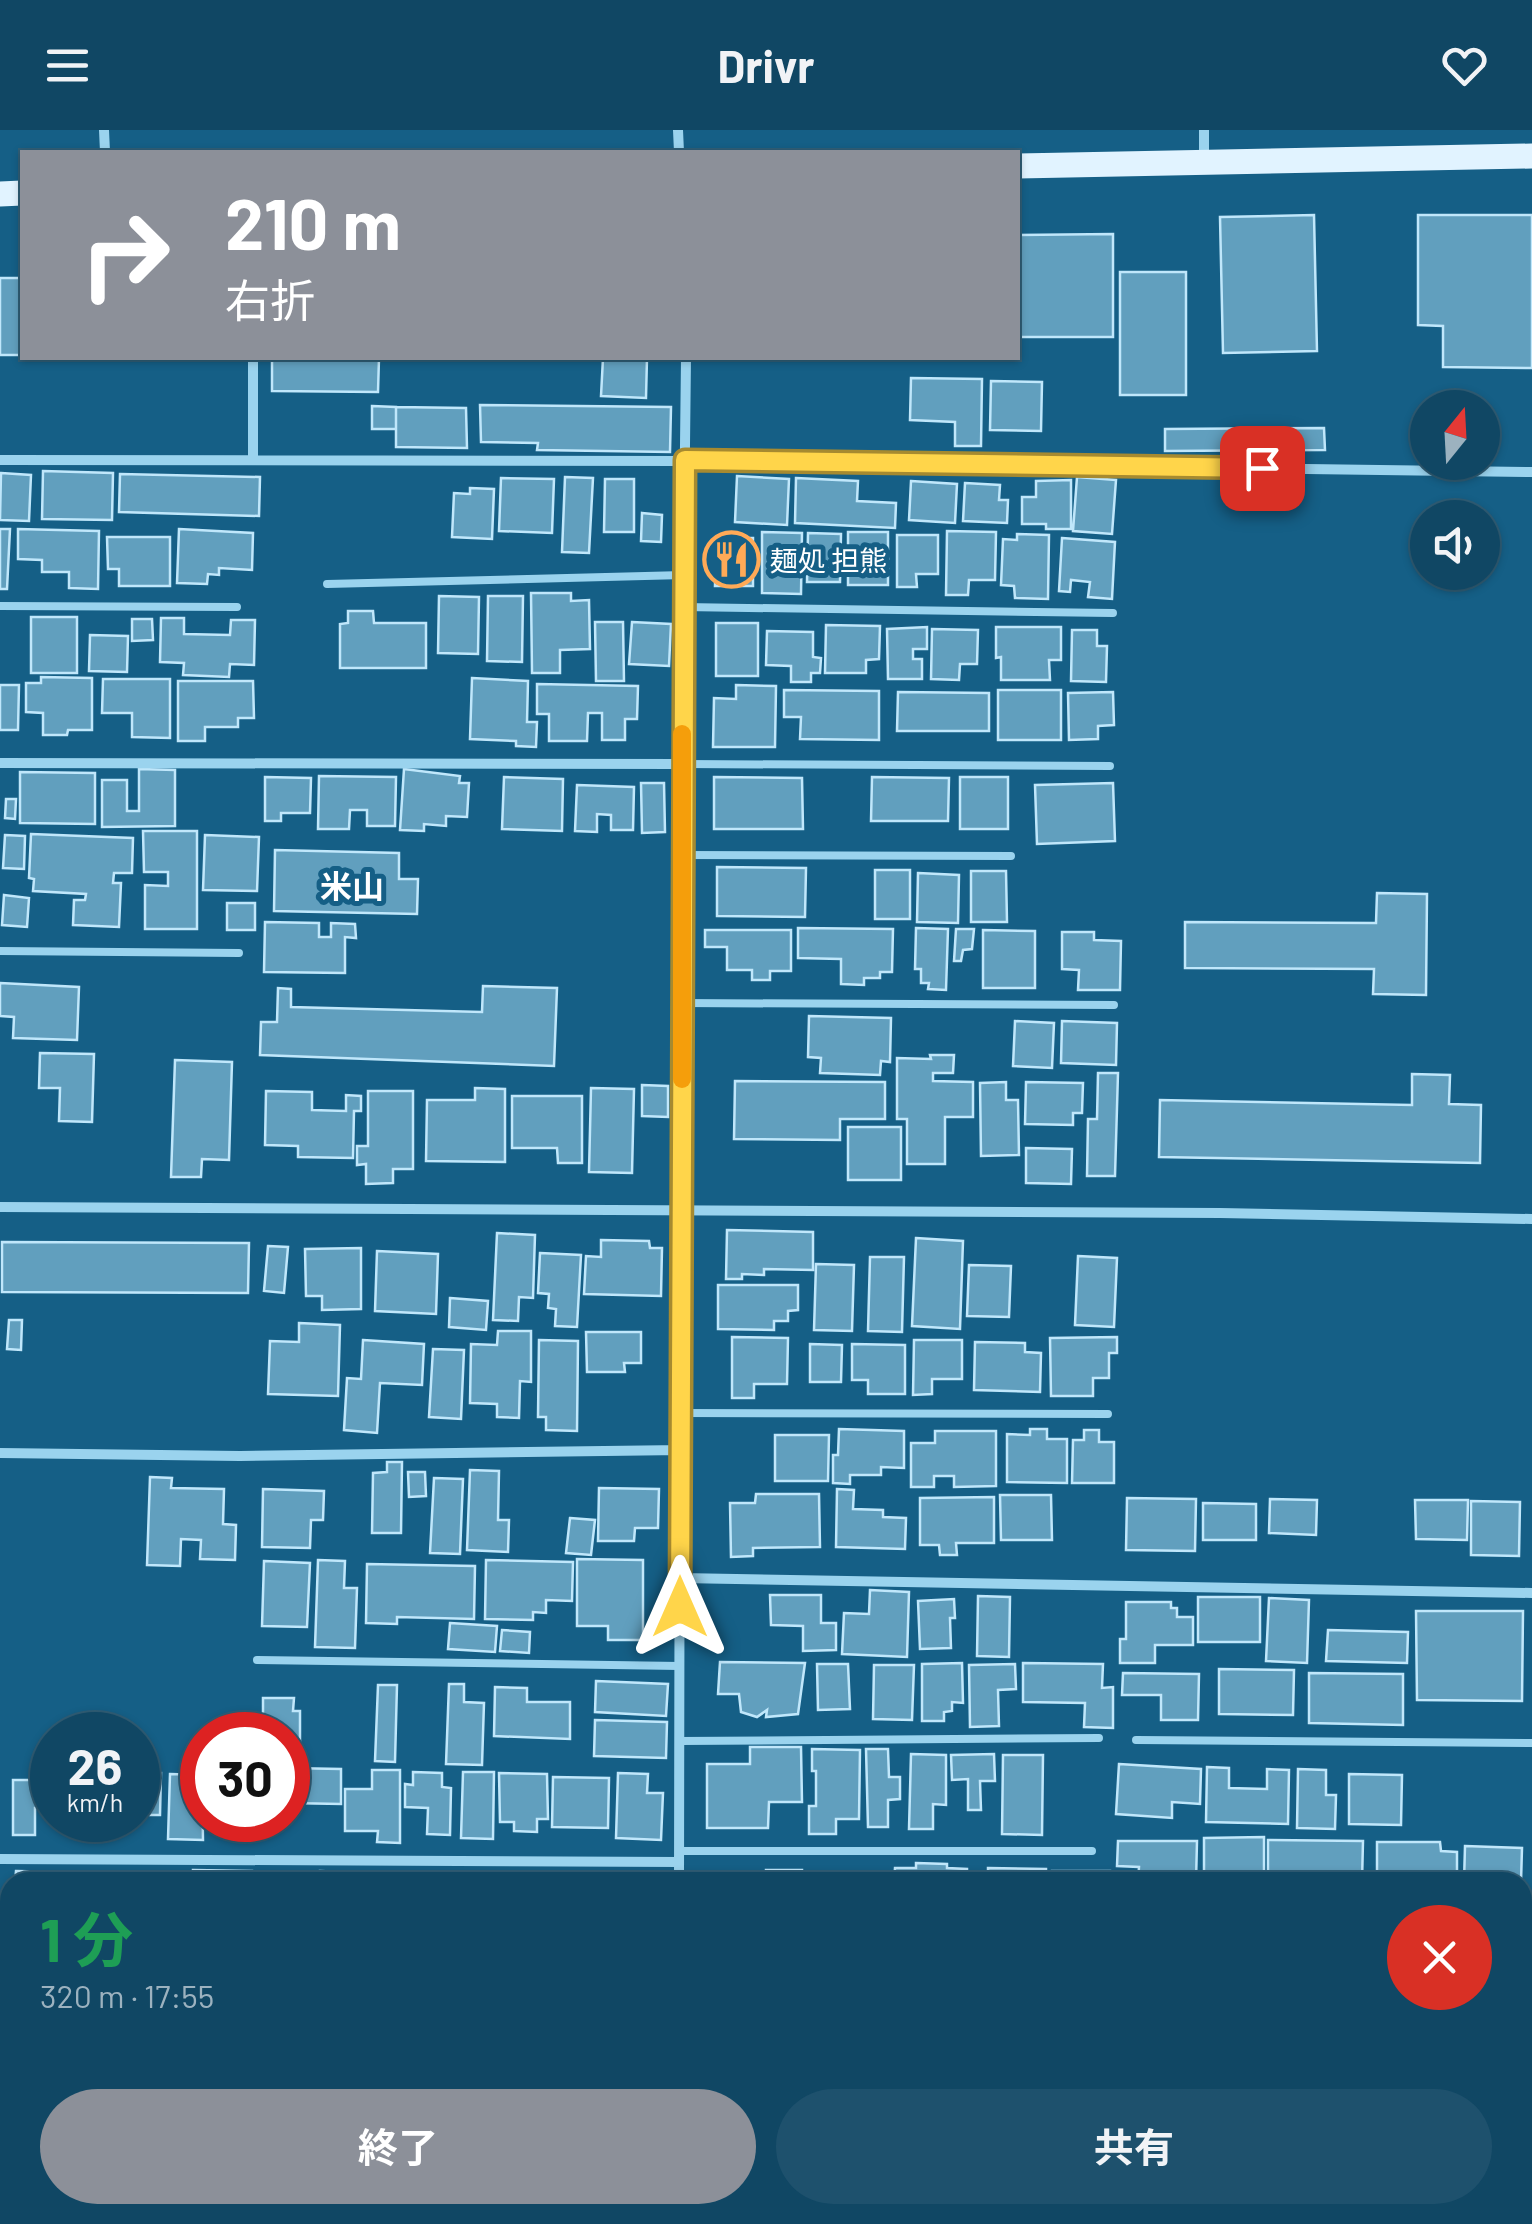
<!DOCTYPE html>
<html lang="ja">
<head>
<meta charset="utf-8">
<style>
  :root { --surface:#104764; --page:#1e516d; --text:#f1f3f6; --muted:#9cb2bf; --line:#305f78; --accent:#8c9099 }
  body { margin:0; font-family:Barlow,"Noto Sans JP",sans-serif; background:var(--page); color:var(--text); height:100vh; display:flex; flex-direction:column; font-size:38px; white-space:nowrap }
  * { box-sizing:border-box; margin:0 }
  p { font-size:32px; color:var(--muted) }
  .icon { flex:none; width:55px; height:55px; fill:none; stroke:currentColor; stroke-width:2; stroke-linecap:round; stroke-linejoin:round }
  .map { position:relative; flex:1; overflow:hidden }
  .side { position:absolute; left:0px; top:1742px; width:1532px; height:352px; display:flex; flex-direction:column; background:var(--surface); border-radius:30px 30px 0 0; box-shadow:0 2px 8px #0004,0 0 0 2px var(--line) }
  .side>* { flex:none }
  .top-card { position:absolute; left:20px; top:20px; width:1000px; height:210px; border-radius:0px; box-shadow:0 2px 8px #0004,0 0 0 2px var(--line); background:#8c9099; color:#fff; overflow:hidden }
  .needle { width:65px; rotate:18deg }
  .controls { position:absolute; left:1410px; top:260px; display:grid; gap:20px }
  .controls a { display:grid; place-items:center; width:90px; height:90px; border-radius:50%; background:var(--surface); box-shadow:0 2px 8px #0004,0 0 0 2px var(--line); font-size:50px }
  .speed { position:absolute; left:30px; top:1582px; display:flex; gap:20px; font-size:50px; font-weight:700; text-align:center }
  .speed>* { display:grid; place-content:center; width:130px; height:130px; border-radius:50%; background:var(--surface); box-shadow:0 2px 8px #0004,0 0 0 2px var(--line); line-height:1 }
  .speed small { font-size:25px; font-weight:400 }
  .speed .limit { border:15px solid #d22; background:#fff; color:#111 }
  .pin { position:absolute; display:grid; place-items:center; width:85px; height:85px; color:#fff; margin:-42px; border-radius:20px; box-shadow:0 5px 15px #0006 }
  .me { position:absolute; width:110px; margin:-55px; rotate:0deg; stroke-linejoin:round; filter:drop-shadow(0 0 8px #0008) }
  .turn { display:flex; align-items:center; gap:35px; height:210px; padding:0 40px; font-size:45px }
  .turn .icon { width:130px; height:130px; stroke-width:2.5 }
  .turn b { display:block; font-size:70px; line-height:85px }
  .round { display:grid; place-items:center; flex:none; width:105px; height:105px; border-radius:52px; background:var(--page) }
  .summary { display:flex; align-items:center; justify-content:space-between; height:170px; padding:0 40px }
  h1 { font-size:60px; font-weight:700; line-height:75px; color:#1e9e55 }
  .button { display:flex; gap:20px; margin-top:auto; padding:20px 40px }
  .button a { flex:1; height:115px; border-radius:60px; background:var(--accent); color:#fff; font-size:40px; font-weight:700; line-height:115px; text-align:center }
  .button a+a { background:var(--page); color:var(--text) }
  header { display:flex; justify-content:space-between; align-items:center; height:130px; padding:0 40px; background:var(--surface); font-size:45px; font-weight:700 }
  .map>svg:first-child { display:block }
</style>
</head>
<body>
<header><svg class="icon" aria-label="menu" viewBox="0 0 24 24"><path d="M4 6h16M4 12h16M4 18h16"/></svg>Drivr<svg class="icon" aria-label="heart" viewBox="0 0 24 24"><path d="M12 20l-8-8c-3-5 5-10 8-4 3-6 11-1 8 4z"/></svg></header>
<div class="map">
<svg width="1532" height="2094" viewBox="0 0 1532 2094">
  <rect width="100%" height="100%" fill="#155f86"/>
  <path fill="#619fbe" stroke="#c0e7fb" stroke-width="2.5" d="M1314 85 1317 221 1223 223 1220 87Z
    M1418 85H1532V238L1443 237V196L1418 195Z
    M1113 104V207H1018V105Z
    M1120 142H1186V265H1120Z
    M0 148H22V225H0Z
    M272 228H379L378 262 272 261Z
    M603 228H647L646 268 601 266Z
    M911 248 982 249 981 316H955V292L910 290Z
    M991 251 1042 252 1041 301 990 300Z
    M480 275 671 277 670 322 537 320 538 313 481 312Z
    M372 276 396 277V299H372Z
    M396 277 466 278 467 318 396 317Z
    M1324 298 1325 320 1165 321V299Z
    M43 341 113 343 112 390 42 389Z
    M1 343 31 345 29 391 0 390Z
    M120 344 260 347 259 386 119 382Z
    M737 346 789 349 787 395 735 392Z
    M565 347 593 348 589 423 562 422Z
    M1077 347 1116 350 1112 404 1073 401Z
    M501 348 554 349 552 403 499 401Z
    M796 348 858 351 857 371 896 373 895 398 795 393Z
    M605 349H634V402H604Z
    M1071 350V399H1046V394H1022V367H1036V351Z
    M911 351 957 354 955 393 909 390Z
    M965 353 1000 355 999 370H1008L1007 393 963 391Z
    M470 358 494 359 492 409 452 407 454 363 470 364Z
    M642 383 662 385 661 412 641 411Z
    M0 399H10L7 459H0Z
    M18 399 99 401 98 459 69 458V442H42V430L18 429Z
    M179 399 253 403 252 440 219 438V445L208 444 207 454 177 453Z
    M947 401 996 402 995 450H969L968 465H946Z
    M762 402 802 403 801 464 762 463Z
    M848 402H888V455H848Z
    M808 403 841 404 840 452H807Z
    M1017 404 1049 405 1048 469 1015 468 1014 456 1001 455 1003 409 1017 410Z
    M897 405H938V444H916L917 457H897Z
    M107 407H170V456H119V439H108Z
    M716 408H753V456H715Z
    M1062 408 1115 412 1112 469 1088 467 1090 452 1071 450 1070 462 1059 461Z
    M531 463H571V471L589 470 590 519 560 520V543H532Z
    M439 466 479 467 478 524 438 523Z
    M488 466H523L522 532 487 531Z
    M348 481H373L374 493H426V538H340V494L348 493Z
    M31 487H77V543H31Z
    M161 488H184V504L230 505 231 490H255L254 535 230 534 229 547 183 545 184 533 160 532Z
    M132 489H152L153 510 132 511Z
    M595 492H623L624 551H596Z
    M632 492 671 494 669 536 629 534Z
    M716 493H758V546H716Z
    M826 495 880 496 879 529 866 530V543H825Z
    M927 497V519H913V529H922V549H888L887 499Z
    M996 497H1061V530H1049L1050 550H1001V527L996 528Z
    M932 499 978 500 977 534H960L959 550 931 549Z
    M1072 500H1097V516H1107L1106 552 1071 551Z
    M767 501 813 502V527L821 528 820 543H811V552H791V536L766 535Z
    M90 505 128 506 127 542 89 541Z
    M41 547 92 548V600H68L67 605H43V583L26 582V553H41Z
    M472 548 528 551 527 592H537L536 617 516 616V611L470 609Z
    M103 549H170V608L132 607V583H102Z
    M178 551H253L254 588H238V597H205V611H178Z
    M537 554 638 556 637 589H625V610H602V583H588L587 611H549V584H537Z
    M0 555H19L18 600H0Z
    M736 555 776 556 775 617H713L714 568 736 569Z
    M784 560 879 561V610L800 609 801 587H784Z
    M998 560H1061V610H998Z
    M898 562 989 563V601H897Z
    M1113 562 1114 595 1098 596V609L1069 610 1068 563Z
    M139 639 175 640V696L102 697V650H127V681H139Z
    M404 639 460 646 459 653H469L467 687 446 686V696L424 694V701L400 700Z
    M20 642 95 643V694L20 693Z
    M319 646 396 647 395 696H367V680H350L349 699H318Z
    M265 647 311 648 310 683H281V691H265Z
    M504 647 563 649 562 701 502 699Z
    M714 647 802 648 803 699H714Z
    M872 647 949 648 948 691H871Z
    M960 647H1008V699H960Z
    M641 653H664L665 702 642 703Z
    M1113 653 1115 711 1037 714 1035 655Z
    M577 655 634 657 633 700H611V685L597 684V702L575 701Z
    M6 669H16L15 689 5 688Z
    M143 701H197V799H145V755L168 756V742H144Z
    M31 704 133 708 132 743H114L113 753H121L119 797 73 795 74 770H85L86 764 33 761 34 749 29 748Z
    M5 705 25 706 24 739 3 738Z
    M205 705 259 707 257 761 203 760Z
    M275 720 399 723V749H418L417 784 274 781Z
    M717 737 806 738 805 787 717 786Z
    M875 740H910V789H875Z
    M971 741H1006L1007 792H971Z
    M918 743 959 745 958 793 917 792Z
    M1377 763 1427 764 1426 865 1373 864 1374 839 1185 838V792L1376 793Z
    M4 765 29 768 27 797 2 795Z
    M227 773H255V800H227Z
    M265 792 319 793V807H331V793L355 794 356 808 345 807V843L264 842Z
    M798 798 893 799 892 842H880V848H864V855L841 854V829L798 828Z
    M916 798 948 799 946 860 928 859 929 853H921V839H915Z
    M956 799H974L972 819 963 820 961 831H954Z
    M705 800H791V841H770V850H752V840H727V817H705Z
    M983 800 1035 801V858H983Z
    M1062 802H1094V810L1121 811 1120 860H1078L1079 840 1062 839Z
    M0 853 79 857 77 910 13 908 14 887 0 886Z
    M483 856 557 858 554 936 260 925 261 892H277L278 858 291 859V877L482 882Z
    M809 886 891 888 890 932 881 931 880 945 820 943 821 928 808 927Z
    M1015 891 1054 893 1052 938 1013 936Z
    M1062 891 1117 893 1116 935 1061 933Z
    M40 923 94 924 92 992 59 991 60 958H39Z
    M930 925H954L953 943H933V951L973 952V987H945V1034H907V989H897V928L931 929Z
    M175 930 232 932 229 1030 202 1029 201 1047H171Z
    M1098 943H1118L1115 1046H1087L1088 989H1097Z
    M1412 944 1450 945 1449 974 1481 975 1480 1033 1159 1027 1160 970 1412 975Z
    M735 951 885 952V989H840V1010L734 1009Z
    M1006 952V970H1018L1019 1025 981 1026 980 953Z
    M1026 952 1083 953 1082 983H1073V995L1025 994Z
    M642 955 668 956V987L642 986Z
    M475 958 505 959V1032L426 1031 427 970H475Z
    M591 958 634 959 632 1043 589 1042Z
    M266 961 312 962V980L346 981V965L361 966V981H354L353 1028 298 1027V1016L265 1015Z
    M368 961H413V1039H393V1053L366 1054V1034L357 1035V1016H368Z
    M512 966H582V1033H558L557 1018H512Z
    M848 997H901V1050H848Z
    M1026 1018 1072 1019 1071 1054 1026 1053Z
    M727 1100 813 1102V1140L764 1139V1145L742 1144V1149H726Z
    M497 1103 535 1105 533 1168 519 1167 518 1191 493 1190Z
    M916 1108 963 1111 960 1199 912 1196Z
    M601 1110 649 1111 650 1118H662L661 1166 584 1164 586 1126 601 1127Z
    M2 1112 249 1113 248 1163 2 1162Z
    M268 1116 288 1117 284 1163 264 1161Z
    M361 1118V1179L322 1180V1166H306L305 1119Z
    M377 1121 438 1124 436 1184 375 1181Z
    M540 1123 581 1125 577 1197 555 1196 556 1179 548 1178 549 1164 538 1163Z
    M1078 1126 1117 1128 1114 1197 1075 1195Z
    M870 1127H904L902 1202 868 1201Z
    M816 1134 854 1135 852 1201 814 1200Z
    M969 1135 1011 1136 1009 1187 967 1186Z
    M718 1155H798V1180L788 1181V1191H774V1200L718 1199Z
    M450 1168 488 1171 486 1200 449 1197Z
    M9 1190H22L21 1220 7 1219Z
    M299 1193 340 1195 338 1266 268 1264 270 1211 299 1212Z
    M498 1201H531V1252L520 1251 519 1288 497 1287V1274L470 1273 471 1214 497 1215Z
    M586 1202H641V1233H624L625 1242H587Z
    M732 1207 788 1208 787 1254H754V1268H732Z
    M1117 1207V1223H1109V1248H1093V1266H1051L1050 1208Z
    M363 1210 424 1214 422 1255 380 1253 377 1303 344 1300 347 1248 361 1249Z
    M539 1210 578 1211 577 1301 546 1300V1287H538Z
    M914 1210H962V1249H932V1264L913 1265Z
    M975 1212 1025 1213V1222L1041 1223 1040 1262 974 1260Z
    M810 1214 842 1215 841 1252H810Z
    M852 1214 905 1215V1264H868V1250H852Z
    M433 1219 464 1220 461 1289 429 1287Z
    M839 1299 904 1301V1338L881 1337V1345H850V1354L833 1353V1325H838Z
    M1030 1299H1047V1309H1067V1353L1007 1352V1304L1030 1305Z
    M1084 1300H1099V1312H1114V1353H1072L1073 1310H1084Z
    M935 1301H996V1356L954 1357V1346H934V1357H911V1313H935Z
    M775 1305H829L828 1351H775Z
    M387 1332H402L401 1403H372L373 1343 387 1342Z
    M470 1340 499 1341 498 1390H509L508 1422 467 1420Z
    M408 1342H425L426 1366 409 1367Z
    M150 1347 172 1348 171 1358 224 1359 223 1394 236 1395 235 1430 200 1429 201 1410 181 1409 180 1436 147 1435Z
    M434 1348 463 1349 460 1424 430 1423Z
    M599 1358 659 1359 658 1398H635L634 1411H598Z
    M263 1359 324 1361 323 1390H311L310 1418 262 1417Z
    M837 1359 854 1360 853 1379 883 1380V1387L906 1388 905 1419 836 1417Z
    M756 1364H819L820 1417 753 1418V1426L731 1427 730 1373H755Z
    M1000 1365H1051L1052 1410H1001Z
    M994 1367V1413H956L957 1425H940L939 1415H920V1368Z
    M1127 1368 1196 1369 1195 1421 1126 1420Z
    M1270 1369 1317 1370 1316 1405 1269 1403Z
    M1415 1370H1468L1467 1410 1416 1409Z
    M1471 1371 1520 1372 1519 1426 1471 1425Z
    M1203 1373 1256 1374V1410H1203Z
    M570 1388 595 1390 591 1425 566 1423Z
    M577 1429 643 1430V1510H608V1496H577Z
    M318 1430 345 1431 344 1458H357L355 1518 315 1517Z
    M486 1430 573 1432 572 1471 546 1470V1483L533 1482V1490L485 1489Z
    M264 1431 310 1433 307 1497 262 1496Z
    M367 1434 475 1436 474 1489 397 1487V1494L366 1493Z
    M870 1460 909 1462 907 1527 842 1524 844 1483 869 1484Z
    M770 1465H821V1493H836V1520L803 1521V1496L771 1495Z
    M978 1466 1010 1467 1009 1527 977 1526Z
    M1198 1467H1260V1512H1198Z
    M1269 1468 1309 1470 1307 1533 1266 1531Z
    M954 1469 955 1488H950L951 1518 920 1519 918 1471Z
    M1126 1472H1171V1478H1177V1487H1193V1515H1155V1533H1120V1509H1126Z
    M1416 1481H1523L1522 1571 1417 1570Z
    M450 1493 497 1496 495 1522 448 1519Z
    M502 1500 530 1502 529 1523 500 1521Z
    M1328 1500 1408 1502 1407 1533 1326 1531Z
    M720 1532 805 1533 798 1584 766 1587 767 1580 757 1587 741 1582 739 1564H718Z
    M962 1533 963 1573 952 1572V1581L944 1582V1591H922V1534Z
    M1023 1533 1103 1534 1102 1558 1113 1557V1598L1084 1597 1085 1573 1023 1572Z
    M817 1534H848L850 1579 818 1580Z
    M1015 1534 1016 1559 998 1560 999 1596 970 1597 969 1535Z
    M874 1535H914L912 1590 873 1589Z
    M1219 1539 1294 1540 1293 1585 1219 1584Z
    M1123 1543 1199 1544 1198 1590H1161V1565H1122Z
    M1309 1543 1403 1544V1595L1309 1593Z
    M596 1551 668 1554 666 1586 595 1582Z
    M449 1554H464V1572L484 1573 482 1635 446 1634Z
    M378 1555H397L395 1632 375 1631Z
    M495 1557 527 1558V1572H570V1609L494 1606Z
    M263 1568H294L293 1581H300V1633H288V1605H263Z
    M595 1590 667 1592 666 1628 594 1626Z
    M750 1617H801L802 1672H769L768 1698H707V1634H750Z
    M812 1619 860 1620 859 1689H836V1704H809V1676H816V1641H812Z
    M866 1619H888L889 1647H900V1669L888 1670V1697H868Z
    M911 1624 946 1625V1675L933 1674V1699H909Z
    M994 1624 995 1651H980L981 1680H968V1649L952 1650 951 1625Z
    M1003 1625H1043L1042 1705 1002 1704Z
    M1119 1634 1201 1639 1200 1674 1172 1672V1688L1116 1684Z
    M1207 1637 1229 1638V1658L1267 1659V1639L1289 1640 1288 1694 1206 1692Z
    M288 1638 341 1639V1674L288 1673Z
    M1298 1639 1326 1640V1665H1336L1335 1699 1297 1698Z
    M372 1640H400V1713L377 1712 378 1701H345V1659H372Z
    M413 1642 442 1643V1657L451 1658 450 1705 427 1704 428 1678 405 1677V1654L413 1655Z
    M463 1642H494L493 1709 461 1708Z
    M138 1643H161L160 1685H138Z
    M499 1643 547 1644 548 1689H537V1702L514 1701V1692H500Z
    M618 1643 648 1644 647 1663H663L661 1710 616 1708Z
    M170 1644 202 1645 203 1710 168 1709Z
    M1349 1644 1402 1645 1401 1695 1349 1694Z
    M553 1647 609 1648 608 1698 552 1697Z
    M13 1650H52V1678H35V1705H13Z
    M58 1690H76V1696H58Z
    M1264 1707V1751L1204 1750V1708Z
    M1268 1710 1363 1711 1362 1752H1268Z
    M1118 1711H1197L1196 1752H1138L1139 1737 1117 1736Z
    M1377 1712H1440L1441 1721 1457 1722V1752H1416V1744L1405 1743V1752H1377Z
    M1465 1716 1522 1718 1521 1752H1464Z
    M916 1733 947 1734V1738L967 1739V1752H894L895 1738H916Z
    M988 1738 1046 1739V1752H988Z
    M193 1740 252 1741V1752H193Z
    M766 1740H802V1752H766Z
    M16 1741 102 1743V1752H15Z
    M320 1741 342 1742 341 1752H320Z
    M1052 1741H1110V1752H1052Z
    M260 1742 281 1743 280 1752H260Z
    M609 1742H664V1752H609Z
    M590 1746V1752H541V1747Z
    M484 1749H534V1752H484Z
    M0 1818H1L2 1916H0Z
    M1522 1822H1527L1525 1858H1522Z
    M9 1955H10V2042H8Z
    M0 2055H10V2085H29V2094H0Z
    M40 2085H187V2094H40Z
    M193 2085H237V2094H193Z
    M296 2085H419L418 2094H296Z
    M512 2085H576V2090H538L537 2094H512Z
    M710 2085H794V2094H710Z
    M930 2085H1066V2094H930Z
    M1117 2085H1194V2094H1117Z
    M1204 2085H1254V2094H1204Z
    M1262 2085H1324L1323 2094H1261Z
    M1333 2085H1380V2094H1333Z
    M1414 2085H1490L1489 2094 1414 2093Z"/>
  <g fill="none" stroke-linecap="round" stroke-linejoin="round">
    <path stroke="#9ad3ee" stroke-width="8" d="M327 454 684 445
      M0 476 237 477
      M683 477 1113 483
      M682 634 1110 636
      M682 725 1011 726
      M0 821 239 823
      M682 873 1114 875
      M681 1283 1108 1284
      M257 1530 680 1536
      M1136 1610 1532 1613
      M680 1611 1099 1608
      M679 1721H1092
      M1522 1795 1532 1796
      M0 1940H10
      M1522 1959H1532"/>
    <path stroke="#9ad3ee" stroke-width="10" d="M104 0 105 22
      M678 0 679 22
      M1204 0V31
      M253 329V228
      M0 330 685 331 1532 342
      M0 633 682 634
      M0 1077 1220 1083 1532 1089
      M0 1323 240 1326 681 1320
      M680 1448 1532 1463
      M0 1729 679 1732
      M679 1752 681 663 686 228
      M677 2094V2085"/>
    <path stroke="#e1f3ff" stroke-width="25" d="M1018 36 1532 26
      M0 64 22 63"/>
  </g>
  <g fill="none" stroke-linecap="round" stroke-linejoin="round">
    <defs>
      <path id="route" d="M680 1477 685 330 1262 338"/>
    </defs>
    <use href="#route" stroke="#a68a30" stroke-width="25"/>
    <use href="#route" stroke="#ffd54a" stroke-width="18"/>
    <path stroke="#f59e0b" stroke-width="18" d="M682 604V949"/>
  </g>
  <defs>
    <symbol id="restaurant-ring" viewBox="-11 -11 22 22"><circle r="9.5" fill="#155f86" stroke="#ffaa57" stroke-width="1.5"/><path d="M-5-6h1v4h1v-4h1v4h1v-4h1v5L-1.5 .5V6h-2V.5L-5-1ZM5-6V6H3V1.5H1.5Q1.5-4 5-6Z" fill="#ffaa57"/></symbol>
  </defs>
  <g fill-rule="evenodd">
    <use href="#restaurant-ring" x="700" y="398" width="63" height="63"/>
  </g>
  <g text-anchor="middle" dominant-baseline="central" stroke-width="10" stroke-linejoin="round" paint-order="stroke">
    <g font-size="28" fill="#fff" stroke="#155f86" text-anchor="start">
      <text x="770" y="430">麺処 担熊</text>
    </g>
    <g font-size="32" font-weight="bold" fill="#fff" stroke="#155f86">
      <text x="352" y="755">米山</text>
    </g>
  </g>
</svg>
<div class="controls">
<a><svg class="needle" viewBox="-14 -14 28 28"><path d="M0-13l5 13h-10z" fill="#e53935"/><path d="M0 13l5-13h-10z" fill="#9cb2bf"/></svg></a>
<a><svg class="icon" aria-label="sound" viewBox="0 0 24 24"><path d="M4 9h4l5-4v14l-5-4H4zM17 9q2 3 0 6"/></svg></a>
</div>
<div class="speed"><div>26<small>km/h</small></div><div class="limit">30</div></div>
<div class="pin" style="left:1262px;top:338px;background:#d93025"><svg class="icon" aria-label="arrive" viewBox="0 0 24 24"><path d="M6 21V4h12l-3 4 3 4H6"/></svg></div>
<svg class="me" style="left:680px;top:1477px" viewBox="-20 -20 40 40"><path d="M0-17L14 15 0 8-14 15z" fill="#ffd54a" stroke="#fff" stroke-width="4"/></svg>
<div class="top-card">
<div class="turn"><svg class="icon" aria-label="right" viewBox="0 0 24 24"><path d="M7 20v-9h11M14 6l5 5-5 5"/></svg><div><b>210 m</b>右折</div></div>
</div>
<section class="side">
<div class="summary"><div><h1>1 分</h1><p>320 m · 17:55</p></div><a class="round" style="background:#d93025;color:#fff"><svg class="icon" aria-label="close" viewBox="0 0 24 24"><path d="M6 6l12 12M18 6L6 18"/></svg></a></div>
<div class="button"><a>終了</a><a>共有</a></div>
</section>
</div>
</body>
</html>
